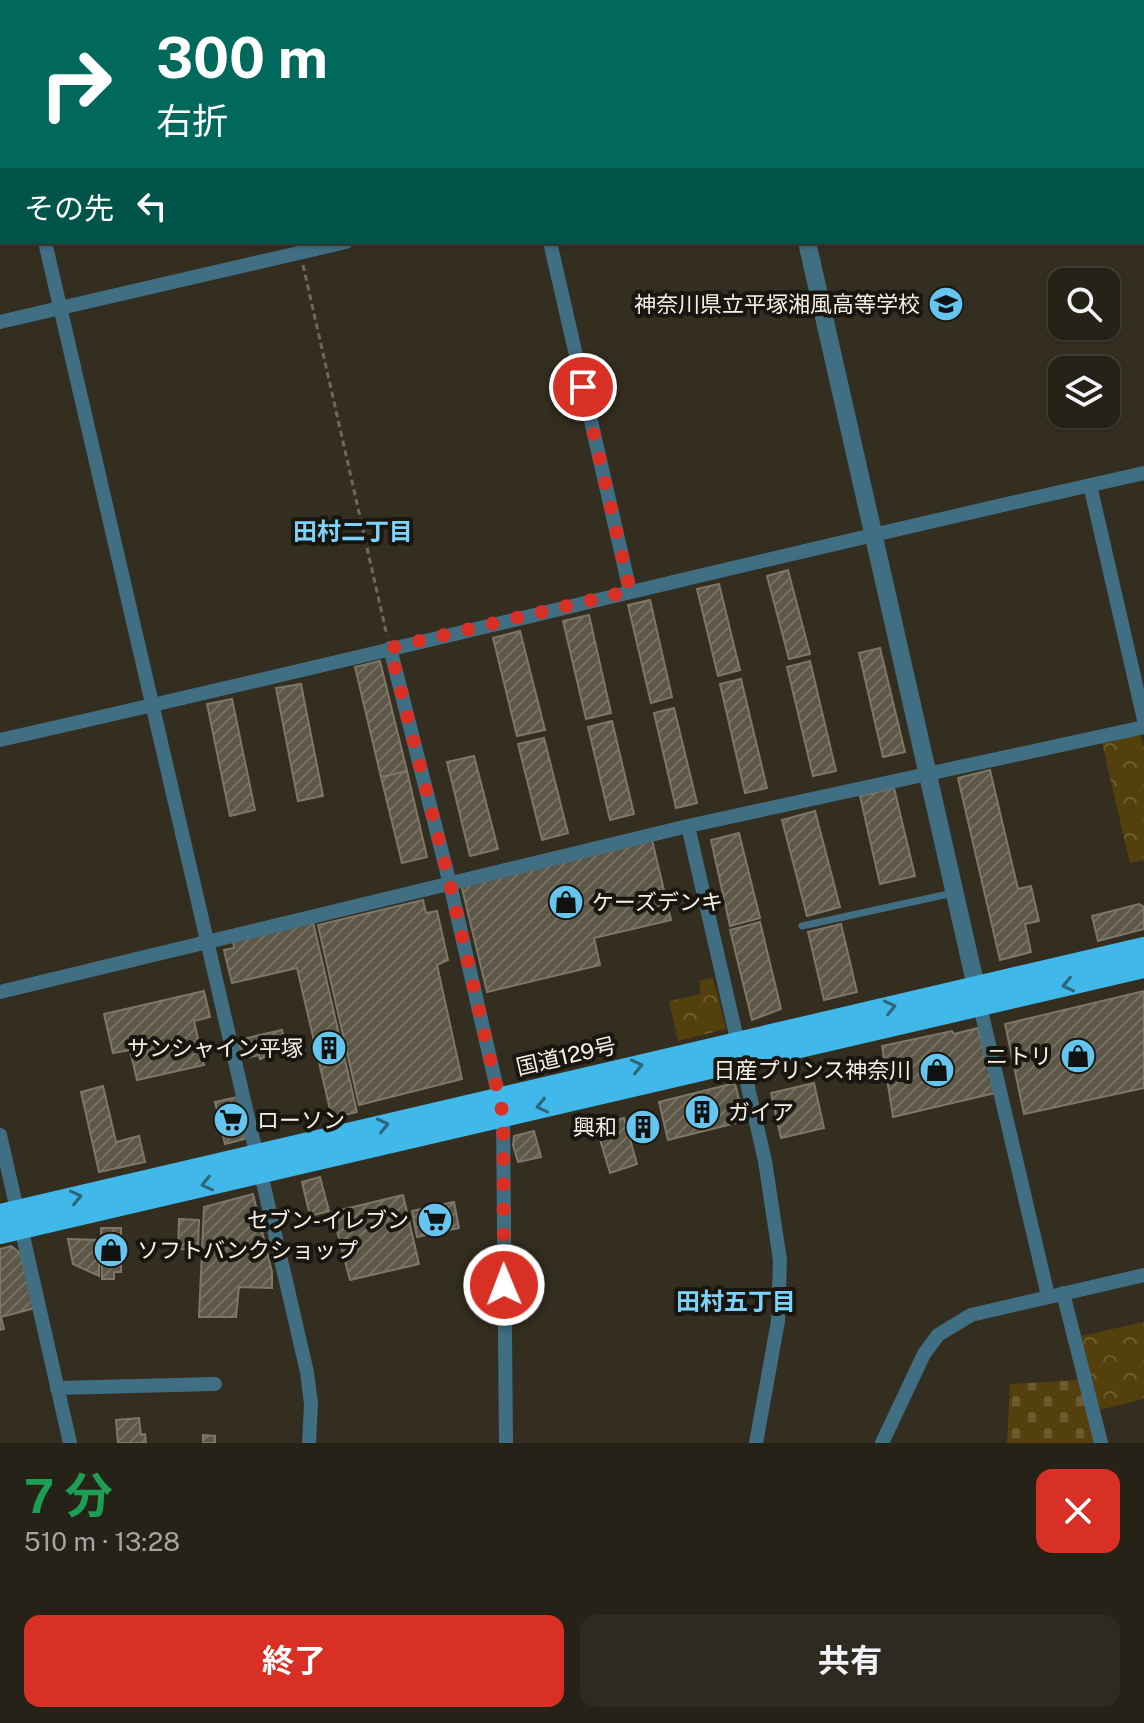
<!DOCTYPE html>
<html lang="ja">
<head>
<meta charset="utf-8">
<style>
  :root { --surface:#272218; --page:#2f2a21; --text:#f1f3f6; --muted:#a4a4a2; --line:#433f37; --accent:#d93025 }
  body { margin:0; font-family:"Public Sans","Noto Sans JP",sans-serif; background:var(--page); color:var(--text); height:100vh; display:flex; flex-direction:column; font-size:30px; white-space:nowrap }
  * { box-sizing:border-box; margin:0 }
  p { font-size:26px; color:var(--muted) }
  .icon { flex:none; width:44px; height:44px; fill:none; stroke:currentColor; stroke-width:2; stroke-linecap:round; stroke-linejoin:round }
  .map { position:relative; height:1443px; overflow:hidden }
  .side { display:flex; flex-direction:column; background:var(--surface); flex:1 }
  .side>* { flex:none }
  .banner { position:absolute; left:0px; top:0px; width:1144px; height:244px; box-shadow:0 2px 6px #0004,0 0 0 2px var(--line); background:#00695c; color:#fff; overflow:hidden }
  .tools { position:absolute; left:1048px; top:268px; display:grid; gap:16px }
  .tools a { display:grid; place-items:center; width:72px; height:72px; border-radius:16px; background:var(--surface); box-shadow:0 2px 6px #0004,0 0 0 2px var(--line); font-size:40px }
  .pin { position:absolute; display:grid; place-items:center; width:68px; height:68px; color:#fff; margin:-34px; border:4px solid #fff; border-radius:50%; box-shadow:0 2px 8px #0007 }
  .me { position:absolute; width:88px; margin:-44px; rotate:359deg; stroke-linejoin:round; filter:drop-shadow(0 0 6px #0008) }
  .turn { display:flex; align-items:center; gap:28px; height:168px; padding:0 24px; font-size:36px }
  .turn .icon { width:104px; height:104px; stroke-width:2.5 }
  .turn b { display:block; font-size:56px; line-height:68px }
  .then { display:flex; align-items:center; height:76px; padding:0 24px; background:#0003; gap:16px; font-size:30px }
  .round { display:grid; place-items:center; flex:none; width:84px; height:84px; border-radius:16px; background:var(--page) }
  .summary { display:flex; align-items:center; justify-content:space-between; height:136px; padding:0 24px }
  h1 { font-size:48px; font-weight:700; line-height:60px; color:#1e9e55 }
  .button { display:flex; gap:16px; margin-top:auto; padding:16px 24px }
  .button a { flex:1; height:92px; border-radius:16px; background:var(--accent); color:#fff; font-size:32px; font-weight:700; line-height:92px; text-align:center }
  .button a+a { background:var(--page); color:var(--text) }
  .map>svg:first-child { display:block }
</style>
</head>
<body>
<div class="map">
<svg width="1144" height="1443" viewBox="0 0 1144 1443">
  <defs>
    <pattern id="cemetery-stones" width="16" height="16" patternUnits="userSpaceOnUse" patternTransform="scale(2)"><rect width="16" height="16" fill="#53400c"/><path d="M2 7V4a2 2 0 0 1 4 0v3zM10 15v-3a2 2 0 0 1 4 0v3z" fill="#6c5c2f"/></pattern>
    <pattern id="park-crowns" width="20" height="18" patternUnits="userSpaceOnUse" patternTransform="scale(2)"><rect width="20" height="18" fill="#53400c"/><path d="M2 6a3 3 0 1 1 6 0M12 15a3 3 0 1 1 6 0" fill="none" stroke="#6c5c2f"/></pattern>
    <pattern id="building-hatch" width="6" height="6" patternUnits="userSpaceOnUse" patternTransform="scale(2)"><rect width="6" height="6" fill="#5d5748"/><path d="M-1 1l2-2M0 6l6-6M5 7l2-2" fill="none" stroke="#757062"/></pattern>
  </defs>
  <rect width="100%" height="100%" fill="#342e20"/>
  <path fill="url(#cemetery-stones)" d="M1081 1380 1098 1443H1007L1010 1384Z"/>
  <path fill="url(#park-crowns)" d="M1138 735 1141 737 1144 747V860L1130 863 1102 743Z
    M713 978 726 1029 678 1041 669 1001 701 994 699 981Z
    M1144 1322V1399L1099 1410 1081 1336Z"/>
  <path fill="url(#building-hatch)" stroke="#7e7768" stroke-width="2" d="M788 570 810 654 789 659 767 576Z
    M719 584 740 670 718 676 697 589Z
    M650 600 672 697 651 703 628 605Z
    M589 615 611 713 586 719 563 621Z
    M520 631 545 730 517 736 493 638Z
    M880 648 905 752 883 757 859 653Z
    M380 661 407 771 381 777 355 667Z
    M810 661 836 771 813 776 787 667Z
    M741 679 767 788 745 793 720 684Z
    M301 684 323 796 298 801 276 688Z
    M232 699 255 810 230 816 207 704Z
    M674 708 697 803 676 808 654 713Z
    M612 721 634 814 610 820 588 727Z
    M544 738 568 833 542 840 518 744Z
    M474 756 498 849 470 856 447 762Z
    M990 770 1018 889 1031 886 1039 921 1025 924 1031 952 1000 960 958 778Z
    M407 771 427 857 402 863 381 777Z
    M894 788 915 876 880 884 860 796Z
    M815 811 840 907 807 916 782 820Z
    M739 833 760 918 730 926 711 840Z
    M652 840 671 920 594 938 600 965 487 992 461 884Z
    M423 900 426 913 437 911 448 960 437 965 462 1079 359 1105 318 925Z
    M1139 904 1144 907V929L1098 941 1092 916Z
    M313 922 357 1112 332 1118 297 968 232 983 224 950 234 948 233 941Z
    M760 922 781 1009 752 1020 730 930Z
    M841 924 857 992 824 1000 808 932Z
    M204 991 210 1017 194 1021 204 1065 137 1080 130 1050 113 1053 104 1014Z
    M1144 991V1088L1024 1114 1005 1024Z
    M978 1028 995 1093 893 1117 882 1046 952 1031 954 1034Z
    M282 1030 286 1048 260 1059 259 1055 243 1059 238 1040Z
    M735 1083 744 1121 668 1140 659 1102Z
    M814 1083 824 1128 781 1138 771 1093Z
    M103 1086 116 1142 139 1136 145 1162 99 1172 81 1092Z
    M238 1097 248 1138 225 1144 215 1102Z
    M652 1115 656 1135 634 1139 630 1119Z
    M624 1118 637 1164 610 1173 596 1126Z
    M534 1131 541 1157 518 1162 513 1145 514 1136Z
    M320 1177 329 1211 310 1216 302 1182Z
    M253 1194 272 1272V1288L239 1287 236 1317H199L204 1207Z
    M403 1195 419 1264 350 1280 332 1212Z
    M454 1202 459 1228 417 1237 412 1211Z
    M179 1219 199 1220 198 1250 178 1249Z
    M101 1228H121V1272H114V1279H102Z
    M68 1239 99 1240V1276L73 1264Z
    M11 1246 20 1253 35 1308 1 1317 4 1329 0 1330V1249Z
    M139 1418 141 1435 145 1434 146 1443H118L116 1420Z
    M203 1435 215 1436V1443H203Z"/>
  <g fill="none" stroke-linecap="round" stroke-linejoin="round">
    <path stroke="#6e695c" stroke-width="3" stroke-dasharray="6 4" stroke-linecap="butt" d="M240 0 241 2
      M494 0 495 2
      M975 0 976 2
      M303 265 387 636"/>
    <path stroke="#406e83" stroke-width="7" d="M802 926 953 893"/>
    <path stroke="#406e83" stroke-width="14" d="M77 2 84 0
      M0 26 2 25
      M0 42 2 51
      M1142 57 1144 56
      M45 242 307 1372 311 1404 309 1443
      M550 242 630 591
      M0 322 346 242
      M1090 485 1144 720
      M390 648 450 884 503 1115 506 1443
      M0 740C382 654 762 558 1144 473
      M688 826 765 1161 780 1260 778 1321 756 1443
      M0 992 688 826 1144 727
      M980 1006 1048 1296
      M0 1135 70 1443
      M1063 1293 1101 1443
      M57 1388 215 1384
      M882 1443 924 1354 938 1335 971 1315 1144 1275"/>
    <path stroke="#406e83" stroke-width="18" d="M749 0 750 2
      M807 242 979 1000"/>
    <path stroke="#40b8e9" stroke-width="22" d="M0 1215 1144 948
      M0 1233 1144 967"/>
  </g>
  <defs><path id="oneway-chevron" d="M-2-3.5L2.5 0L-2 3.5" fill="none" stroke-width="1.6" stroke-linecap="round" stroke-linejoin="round" transform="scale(2)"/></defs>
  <g stroke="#2c677c">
    <use href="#oneway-chevron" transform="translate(1068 985) rotate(167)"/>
    <use href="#oneway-chevron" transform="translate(890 1007) rotate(-13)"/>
    <use href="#oneway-chevron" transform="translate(637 1066) rotate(-13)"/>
    <use href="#oneway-chevron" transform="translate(542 1106) rotate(167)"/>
    <use href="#oneway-chevron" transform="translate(383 1125) rotate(-13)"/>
    <use href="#oneway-chevron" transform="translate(207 1184) rotate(167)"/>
    <use href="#oneway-chevron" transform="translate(76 1197) rotate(-13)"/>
  </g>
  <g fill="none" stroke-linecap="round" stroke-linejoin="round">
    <path stroke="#d93025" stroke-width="14" stroke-dasharray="0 25.2" d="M504 1285 503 1115 450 884 390 648 630 591 583 387"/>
  </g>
  <defs>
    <symbol id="school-disc" viewBox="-11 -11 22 22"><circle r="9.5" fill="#65c5ef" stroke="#191610"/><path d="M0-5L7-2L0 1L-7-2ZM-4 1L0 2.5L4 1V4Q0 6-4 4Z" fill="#111"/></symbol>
    <symbol id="shop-disc" viewBox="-11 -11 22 22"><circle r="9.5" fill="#65c5ef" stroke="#191610"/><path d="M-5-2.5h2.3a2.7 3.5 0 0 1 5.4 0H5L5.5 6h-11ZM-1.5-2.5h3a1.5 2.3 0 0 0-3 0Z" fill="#111"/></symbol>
    <symbol id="building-disc" viewBox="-11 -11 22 22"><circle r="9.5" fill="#65c5ef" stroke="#191610"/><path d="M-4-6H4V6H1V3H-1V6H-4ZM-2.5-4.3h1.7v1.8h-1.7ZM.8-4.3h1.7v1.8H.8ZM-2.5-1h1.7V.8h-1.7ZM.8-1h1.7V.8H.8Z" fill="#111"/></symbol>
    <symbol id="supermarket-disc" viewBox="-11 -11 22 22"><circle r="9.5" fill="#65c5ef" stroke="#191610"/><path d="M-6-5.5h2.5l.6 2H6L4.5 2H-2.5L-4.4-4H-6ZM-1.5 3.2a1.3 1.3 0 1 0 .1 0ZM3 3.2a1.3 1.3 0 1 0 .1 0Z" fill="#111"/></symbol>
  </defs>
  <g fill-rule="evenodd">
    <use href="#school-disc" x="926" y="284" width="40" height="40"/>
    <use href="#shop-disc" x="546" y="882" width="40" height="40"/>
    <use href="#building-disc" x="309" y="1028" width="40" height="40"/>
    <use href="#shop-disc" x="1058" y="1036" width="40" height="40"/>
    <use href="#shop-disc" x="917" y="1050" width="40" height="40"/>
    <use href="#building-disc" x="682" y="1092" width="40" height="40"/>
    <use href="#supermarket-disc" x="211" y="1100" width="40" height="40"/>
    <use href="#building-disc" x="623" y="1107" width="40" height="40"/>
    <use href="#supermarket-disc" x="415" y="1200" width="40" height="40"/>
    <use href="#shop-disc" x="91" y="1230" width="40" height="40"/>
  </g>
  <g text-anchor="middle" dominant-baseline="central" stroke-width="8" stroke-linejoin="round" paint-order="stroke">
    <g font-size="22" fill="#f5f1e8" stroke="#191610" text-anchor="end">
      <text x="920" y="304">神奈川県立平塚湘風高等学校</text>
      <text x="592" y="902" text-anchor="start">ケーズデンキ</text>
      <text x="303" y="1048">サンシャイン平塚</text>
      <text x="1052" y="1056">ニトリ</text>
      <text x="911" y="1070">日産プリンス神奈川</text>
      <text x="728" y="1112" text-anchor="start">ガイア</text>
      <text x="257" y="1120" text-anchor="start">ローソン</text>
      <text x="617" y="1127">興和</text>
      <text x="409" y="1220">セブン-イレブン</text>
      <text x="137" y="1250" text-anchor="start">ソフトバンクショップ</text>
    </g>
    <g font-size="22" fill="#f5f1e8" stroke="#191610">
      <text transform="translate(566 1056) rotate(-13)">国道129号</text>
    </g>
    <g font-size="24" font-weight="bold" fill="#7dd3fa" stroke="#191610">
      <text x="353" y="531">田村二丁目</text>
      <text x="736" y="1301">田村五丁目</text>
    </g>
  </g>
</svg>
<div class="tools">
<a><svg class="icon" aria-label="search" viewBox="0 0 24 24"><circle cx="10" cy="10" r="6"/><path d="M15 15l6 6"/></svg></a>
<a><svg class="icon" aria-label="layers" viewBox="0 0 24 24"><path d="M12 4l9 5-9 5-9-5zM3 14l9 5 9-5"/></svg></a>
</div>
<div class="pin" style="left:583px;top:387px;background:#d93025"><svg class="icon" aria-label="arrive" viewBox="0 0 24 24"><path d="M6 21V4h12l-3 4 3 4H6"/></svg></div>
<svg class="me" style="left:504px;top:1285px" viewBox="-20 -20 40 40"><circle r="17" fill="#d93025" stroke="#fff" stroke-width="3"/><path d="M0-11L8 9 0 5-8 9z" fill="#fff"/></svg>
<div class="banner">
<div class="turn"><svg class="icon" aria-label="right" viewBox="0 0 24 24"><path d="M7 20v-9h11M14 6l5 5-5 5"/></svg><div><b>300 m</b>右折</div></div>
<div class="then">その先<svg class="icon" aria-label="left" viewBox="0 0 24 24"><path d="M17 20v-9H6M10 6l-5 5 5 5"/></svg></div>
</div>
</div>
<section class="side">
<div class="summary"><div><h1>7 分</h1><p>510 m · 13:28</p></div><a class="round" style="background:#d93025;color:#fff"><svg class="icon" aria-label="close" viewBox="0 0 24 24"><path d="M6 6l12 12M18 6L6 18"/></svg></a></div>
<div class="button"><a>終了</a><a>共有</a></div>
</section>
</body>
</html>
